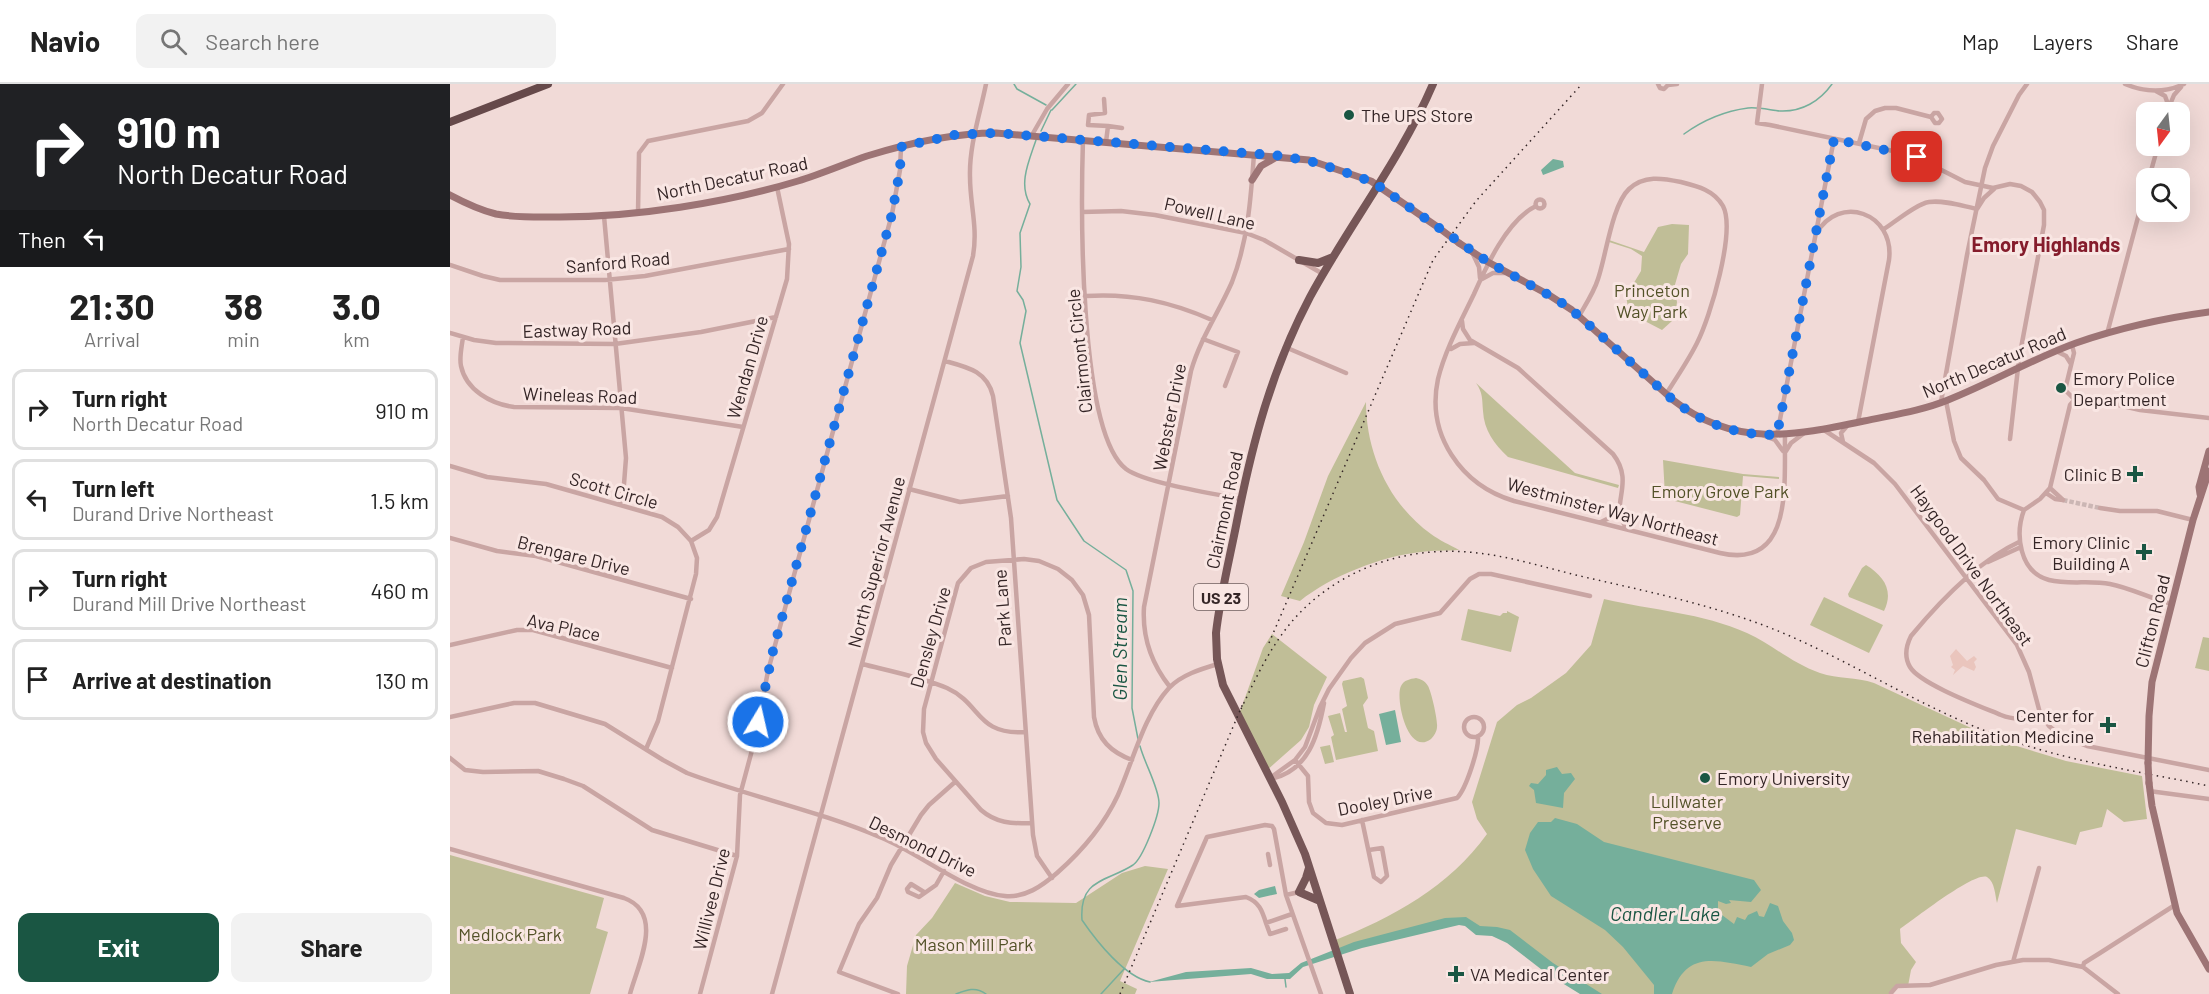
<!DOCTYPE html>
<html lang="en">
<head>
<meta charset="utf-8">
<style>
  :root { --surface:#fff; --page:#f2f2f2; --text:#222; --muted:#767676; --line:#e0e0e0; --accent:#1a5643 }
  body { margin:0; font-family:Barlow,sans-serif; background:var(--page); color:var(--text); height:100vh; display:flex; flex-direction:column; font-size:22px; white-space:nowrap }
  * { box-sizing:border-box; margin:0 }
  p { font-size:20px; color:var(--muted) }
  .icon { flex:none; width:33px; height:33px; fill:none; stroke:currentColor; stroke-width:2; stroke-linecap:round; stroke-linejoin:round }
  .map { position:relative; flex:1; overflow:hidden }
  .details { display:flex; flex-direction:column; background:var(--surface); width:450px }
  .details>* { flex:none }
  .top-card { background:#202124; color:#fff; overflow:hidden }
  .needle { width:39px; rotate:195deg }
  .controls { position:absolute; left:1686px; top:18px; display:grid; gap:12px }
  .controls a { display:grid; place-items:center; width:54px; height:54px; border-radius:12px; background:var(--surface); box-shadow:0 6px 24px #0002; font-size:30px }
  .pin { position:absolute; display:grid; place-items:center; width:51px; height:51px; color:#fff; margin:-26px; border-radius:12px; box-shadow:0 3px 9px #0006 }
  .me { position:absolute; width:66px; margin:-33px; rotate:9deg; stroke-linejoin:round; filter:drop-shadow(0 0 4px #0008) }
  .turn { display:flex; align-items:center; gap:21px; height:126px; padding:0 18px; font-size:27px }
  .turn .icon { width:78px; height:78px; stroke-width:2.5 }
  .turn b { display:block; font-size:42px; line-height:51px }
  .then { display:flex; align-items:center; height:57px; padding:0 18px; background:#0003; gap:12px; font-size:22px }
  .eta { display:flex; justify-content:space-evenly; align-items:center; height:102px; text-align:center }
  .eta b { font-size:36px; font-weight:700; line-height:42px }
  .primary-button { display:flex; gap:12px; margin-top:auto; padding:12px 18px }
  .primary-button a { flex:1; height:69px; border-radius:12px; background:var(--accent); color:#fff; font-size:24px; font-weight:700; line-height:69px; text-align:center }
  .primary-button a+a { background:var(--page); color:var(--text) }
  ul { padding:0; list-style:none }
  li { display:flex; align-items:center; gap:18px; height:81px; margin:0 12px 9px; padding:0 6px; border:3px solid var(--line); border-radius:12px }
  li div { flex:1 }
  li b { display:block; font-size:22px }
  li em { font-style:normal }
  header { display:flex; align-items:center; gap:36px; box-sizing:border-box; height:84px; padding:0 30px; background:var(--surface); border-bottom:2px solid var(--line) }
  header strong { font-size:28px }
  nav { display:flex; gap:33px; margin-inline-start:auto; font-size:21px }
  .search { width:420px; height:54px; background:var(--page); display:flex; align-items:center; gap:15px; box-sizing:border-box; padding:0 21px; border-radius:12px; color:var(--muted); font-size:22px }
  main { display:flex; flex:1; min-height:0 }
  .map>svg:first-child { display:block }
</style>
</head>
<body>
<header>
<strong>Navio</strong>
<div class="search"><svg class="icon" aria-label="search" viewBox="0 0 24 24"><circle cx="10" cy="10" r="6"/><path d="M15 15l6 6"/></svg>Search here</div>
<nav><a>Map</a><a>Layers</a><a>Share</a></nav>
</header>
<main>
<section class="details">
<div class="top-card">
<div class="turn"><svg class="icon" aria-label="right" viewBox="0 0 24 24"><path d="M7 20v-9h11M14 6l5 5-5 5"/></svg><div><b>910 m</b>North Decatur Road</div></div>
<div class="then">Then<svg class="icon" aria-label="left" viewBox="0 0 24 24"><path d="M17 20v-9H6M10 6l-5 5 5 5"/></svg></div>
</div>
<div class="eta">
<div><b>21:30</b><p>Arrival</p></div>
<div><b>38</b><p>min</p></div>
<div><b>3.0</b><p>km</p></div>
</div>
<ul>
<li><svg class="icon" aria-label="right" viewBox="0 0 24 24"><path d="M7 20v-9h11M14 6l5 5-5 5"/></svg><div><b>Turn right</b><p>North Decatur Road</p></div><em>910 m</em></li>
<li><svg class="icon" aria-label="left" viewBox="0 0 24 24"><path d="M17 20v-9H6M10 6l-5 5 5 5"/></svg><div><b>Turn left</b><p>Durand Drive Northeast</p></div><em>1.5 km</em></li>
<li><svg class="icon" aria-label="right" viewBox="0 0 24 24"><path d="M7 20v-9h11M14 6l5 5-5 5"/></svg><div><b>Turn right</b><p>Durand Mill Drive Northeast</p></div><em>460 m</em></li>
<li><svg class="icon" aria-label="arrive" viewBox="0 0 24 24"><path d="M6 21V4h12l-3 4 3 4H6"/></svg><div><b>Arrive at destination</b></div><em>130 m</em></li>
</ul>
<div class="primary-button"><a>Exit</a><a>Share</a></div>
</section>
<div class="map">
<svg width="1759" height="910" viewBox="0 0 1759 910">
  <rect width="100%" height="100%" fill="#f1dad7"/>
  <path fill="#c0be97" d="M1222 140 1239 141 1238 170 1231 180 1224 204 1227 218 1226 225 1222 237 1212 246 1189 234 1178 223 1176 212 1191 187 1192 172 1181 165 1159 158V156L1194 168 1208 143Z
    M1026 299 1125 389 1169 401 1168 404 1058 373C1044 360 1034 346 1033 327 1032 315 1033 309 1026 299Z
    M916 318C916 369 939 420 981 450 989 456 1000 461 1009 466 996 467 983 466 971 468 932 472 881 492 850 517L831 512 854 458 878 392Z
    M1213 376 1293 390 1329 393V395L1293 392 1290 431 1287 433 1217 415 1215 412Z
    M1416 481C1434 492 1444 507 1434 527L1399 513 1398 510 1412 484Z
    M1374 513 1433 541 1419 569 1360 541Z
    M1154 515C1201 526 1253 529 1297 549 1323 561 1343 580 1370 589 1388 595 1406 593 1424 599L1547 656 1616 677 1692 692 1697 735 1674 738 1657 725 1652 743 1630 748 1626 761 1566 745 1547 819C1545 811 1545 798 1537 793 1525 787 1463 836 1450 845L1451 859 1466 878 1461 886 1458 902 1451 901 1440 910H1140L1062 855 1008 837 887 869 883 857C942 834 1000 802 1037 750L1027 735 1022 718 1047 638 1067 621 1081 614 1116 589 1141 561Z
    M1018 525 1050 532 1053 529H1057V527L1069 533 1061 568 1011 556Z
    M822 550 877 593 864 621 859 643 851 656 816 687 788 633 813 564Z
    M1753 553 1759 554V587L1745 584Z
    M911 593 914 595 918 614 913 621 918 644 924 647 928 667 886 676 881 653 884 651 878 632 890 629 895 648H897L892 625 897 622 892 600 893 597Z
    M966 594C971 595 975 597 978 602 981 607 988 636 987 643 987 647 984 652 981 655 957 673 945 613 951 602 954 596 960 595 966 594Z
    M880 661 884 678 875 680 870 663Z
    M0 771 154 814 146 844 158 848 140 910H0Z
    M695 782 718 785 670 897 687 905 685 910H456L457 882 466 851 482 834 505 799 535 812 560 818 626 819 672 789Z"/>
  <path fill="#eac5bd" d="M1506 565 1517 577 1524 572 1527 575 1524 578 1526 583 1524 587 1513 582 1503 591 1505 586 1501 583 1503 581 1500 572Z"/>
  <path fill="#75af9b" d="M1103 75 1113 77 1114 83 1093 91 1091 86Z
    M945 626 951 658 936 661 929 630Z
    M1107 683 1112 690 1121 689 1125 695 1114 709 1113 724 1086 719 1084 706 1079 702 1081 699 1088 700 1096 691V686Z
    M1105 734 1127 740 1154 758 1304 796 1311 806 1301 818 1279 816 1281 819 1276 820 1268 817V828L1284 840 1287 833 1295 836 1298 831 1307 827 1309 832 1314 833 1320 819 1328 822 1333 837 1342 849 1344 856 1340 861 1318 870 1301 883C1265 876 1236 867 1222 910H1204V901L1173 863 1155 846 1101 812 1083 785 1075 766 1080 749 1088 738H1101Z
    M825 802 827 810 809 814 804 810 809 806Z
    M1016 833 1030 842 1047 843 1060 846 1103 879 1152 910H1130L1096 889 1057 859 1042 852 1026 851 1015 842 1009 841 912 864 853 883 840 895H817L801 890 699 898 736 888 801 884 822 890 839 889 851 879 904 858 995 834Z"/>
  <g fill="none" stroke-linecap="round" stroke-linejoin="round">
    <path stroke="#75af9b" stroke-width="1.5" d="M564 0 567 5 596 21
      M602 26 626 0
      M591 47 601 26
      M1234 50C1252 37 1275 27 1298 24 1309 23 1320 26 1330 27 1352 28 1370 17 1382 0
      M586 56C579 77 568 100 580 120L570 149 571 183 567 207 573 216 576 227 570 259 607 416 634 457 676 486 683 507 682 624 688 655
      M690 662C694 678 709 704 709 719 709 732 693 774 683 781 657 798 629 794 632 836 647 858 675 893 700 898
      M835 895 836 903
      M506 910C516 906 526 902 536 910
      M651 910 674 885"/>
    <path stroke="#cbb6b4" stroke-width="4.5" stroke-dasharray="4.5 2" stroke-linecap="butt" d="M1613 416 1650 424"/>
    <path stroke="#c9a5a3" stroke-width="4.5" d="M1208 0 1210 4 1214 5 1218 1 1227 0
      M1312 0 1307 39 1320 41 1462 71 1515 98 1543 104 1560 100 1571 102 1582 108 1590 118 1594 126V141L1569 275 1560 355
      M1675 0C1694 8 1715 9 1734 0
      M1706 7 1715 12 1719 23
      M654 15 655 29 639 31 638 41 658 42 656 58
      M1717 28 1724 11 1731 3
      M658 42 672 44
      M582 51 597 25 618 0
      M633 55C631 118 628 348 676 385 695 399 765 410 791 415
      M1409 59 1416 35 1425 27 1435 24H1446L1481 33 1485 39H1489L1492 35 1488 29H1484L1481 33
      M1699 94 1708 62
      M1085.5 120a4.5 4.5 0 1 1 9 0a4.5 4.5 0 1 1-9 0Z
      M1086 122C1057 136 1036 183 1024 210 1011 237 995 266 988 295 976 351 1011 401 1064 417L1270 469C1344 486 1334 399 1335 350
      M632 128 671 127 705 131 796 149 814 156 873 190
      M188 129 189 69 198 57 298 37 312 29 333 0
      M154 132 176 374 174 400 170 421
      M1434 145C1445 138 1466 120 1479 118 1495 116 1512 122 1527 125L1534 114 1545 104
      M1366 150C1389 109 1445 129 1439 176L1408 338
      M1022 168 1029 183 1030 194
      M0 181 33 192 50 196H155L195 192 339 165
      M1032 195 1043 189H1055
      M636 212C682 209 721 218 762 236
      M1129 232C1136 220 1144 208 1148 195 1156 172 1162 121 1179 105 1194 91 1212 94 1231 98 1247 102 1264 106 1273 122 1286 147 1260 234 1247 259 1238 277 1227 293 1216 310
      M1012 237 1013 245 1020 256 1068 284 1163 370C1187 401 1156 423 1178 445
      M0 249 24 256 46 259 165 260 251 248 326 233
      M1657 250 1696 103
      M13 253C12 262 9 273 11 282 16 306 41 320 64 323L171 324 293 343
      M753 255 788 268 775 302
      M1622 261 1624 269 1615 306 1624 315
      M835 263 896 289
      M1001 265 1010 260 1024 259
      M1606 267 1616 272 1621 280
      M495 277C517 283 537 287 543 312L561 434 583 751 587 772 602 794
      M1496 317 1504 357 1511 374 1534 396 1548 415 1574 426
      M1491 318 1517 171 1535 84 1543 62 1569 11 1577 0
      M1374 346 1424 379 1445 400 1567 561 1579 588 1590 629 1599 642 1611 652 1637 662 1759 686
      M1312 351 1325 356 1333 367
      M1327 351 1384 55
      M1393 358 1391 349 1397 342
      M1336 367 1341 359 1353 350
      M0 382 37 393 96 400 212 433 228 443 241 457 247 474 246 490 208 637 196 665
      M1600 404 1613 416
      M459 405 510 418 558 412
      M1596 409 1605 415 1613 416
      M1650 424 1670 427H1707L1743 436
      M1574 426 1590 415 1600 404 1620 321 1626 314 1634 313 1690 326 1759 334
      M1574 426C1565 450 1569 488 1599 496 1619 501 1640 496 1660 500 1681 504 1701 515 1722 520
      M1151 438 1159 434 1168 426
      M0 454 47 467 86 472 241 515
      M241 457 259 446 267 433 337 195 339 160 327 103
      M1569 458C1528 477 1490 517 1461 552 1456 562 1454 573 1460 583 1470 600 1532 623 1551 631 1566 637 1576 635 1590 629
      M1538 478 1571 463
      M0 561 67 546H83L222 584
      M412 580C440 587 471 593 497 604 532 620 526 651 575 648
      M720 603C701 579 692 554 694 523L741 287C750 255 769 228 782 198 798 157 801 113 804 70
      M0 633 64 619H85L155 640 213 676 237 689C301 713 369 727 432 754 467 768 519 810 555 812 575 814 592 802 607 789 632 767 654 741 668 711 683 677 694 631 719 604 731 591 751 585 768 580
      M1014 643a10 10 0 1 1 20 0a10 10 0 1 1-20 0Z
      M0 674 15 686 33 688 88 687 114 695 133 702 202 746 287 772
      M845 676 858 692 859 718 863 729 876 739 892 741 1007 714C1016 705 1029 665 1028 652
      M820 694 845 676 855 663 870 623 879 605 901 574 915 559 945 540 990 529 1020 495 1029 490H1041L1140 512
      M821 695C858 687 868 652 874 619
      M1699 707 1759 715
      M912 736 924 793 931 798 937 792 932 764 919 766
      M581 739C562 740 546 739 531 726L486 675 476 659 473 648 474 625 508 499 521 484 536 478 574 475 589 477 608 485 622 496 633 511 639 531 644 633C648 656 661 668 682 676
      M0 765 174 814C215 829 188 880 180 910
      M818 770 820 781
      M474 808 461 800 457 805 458 808 469 813 486 801 494 787
      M836 811 871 910
      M842 830 816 839C812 826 809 818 796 813L727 822 757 753 815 741 822 742 824 745 836 811 849 808
      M816 839 820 850 836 845
      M1563 878 1589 784
      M1633 883 1668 910
      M1441 909 1447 902 1480 901 1546 881 1573 876H1599L1633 883 1634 879 1650 869 1725 821
      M250 910 287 772 290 711 305 655 318 587 442 130 450 86 451 63
      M322 910 523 172C528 143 520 121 520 93 519 62 530 30 536 0
      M448 910 389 888 409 840 427 814 441 781 471 731 479 721 505 698"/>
    <path stroke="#9d7475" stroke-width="7" d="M802 96 811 82 825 74
      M0 111C15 119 30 126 46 130 67 134 89 133 110 133 186 133 275 119 348 97 371 90 394 80 417 72 459 59 502 49 546 49L859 76 921 97 989 144
      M1009 159 1038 178 1099 211 1122 226 1223 316C1284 364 1344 352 1414 337 1442 331 1471 327 1498 316 1541 299 1582 275 1626 259 1669 244 1715 234 1759 228
      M1750 410 1749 403 1759 367
      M1698 679 1699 632 1702 598 1743 436 1759 387
      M1699 699 1702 722 1727 829 1759 885"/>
    <path stroke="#765657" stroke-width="8" d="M849 176 868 179 883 173
      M859 784 856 794 849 808 870 817
      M900 910 855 770 832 718 773 601 767 575 766 549C770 513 779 477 786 442 802 360 821 287 860 213 899 141 951 75 983 0"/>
    <path stroke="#66494a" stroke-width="8" d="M0 38 98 0"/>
    <path stroke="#342526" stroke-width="1.5" stroke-dasharray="1.5 4.5" stroke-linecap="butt" d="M819 559 983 176 1026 117 1132 0
      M791 625C803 600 814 576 830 553 872 492 946 462 1018 468 1056 471 1093 483 1130 492 1191 506 1254 519 1313 541 1389 570 1458 616 1533 646 1606 676 1683 686 1759 702
      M670 910 794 617"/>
    <path stroke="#9d7475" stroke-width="7" d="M989 144 1009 159
      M1698 679 1699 699"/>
  </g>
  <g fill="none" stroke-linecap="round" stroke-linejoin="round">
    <path stroke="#1a73e8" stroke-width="10" stroke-dasharray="0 18" d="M308 638 323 567 442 130 450 86 451 63 504 51 546 49 833 72 868 79 923 98 1038 178 1108 216 1129 232 1223 316C1255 341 1287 351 1327 351L1384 55 1467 73"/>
  </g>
  <g fill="#1a5643" stroke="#f9e6e3" stroke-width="2">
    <circle cx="899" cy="31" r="6"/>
    <circle cx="1611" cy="304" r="6"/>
    <path d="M1682 381h6v6h6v6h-6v6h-6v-6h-6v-6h6z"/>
    <path d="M1691 459h6v6h6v6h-6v6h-6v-6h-6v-6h6z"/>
    <path d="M1655 632h6v6h6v6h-6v6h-6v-6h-6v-6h6z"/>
    <circle cx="1255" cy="694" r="6"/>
    <path d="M1003 881h6v6h6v6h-6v6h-6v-6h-6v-6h6z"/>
  </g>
  <g text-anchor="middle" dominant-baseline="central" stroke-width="6" stroke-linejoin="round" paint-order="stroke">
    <rect fill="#f9e6e3" stroke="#6f5f5f" stroke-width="1.5" x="744" y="500" width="54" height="26" rx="4.5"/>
    <g font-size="16" font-weight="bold" fill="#342526">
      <text x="771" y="513">US 23</text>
    </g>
    <g font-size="18" fill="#342526" stroke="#f9e6e3" text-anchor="start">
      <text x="911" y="31">The UPS Store</text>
      <text x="1623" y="294">Emory Police<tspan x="1623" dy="21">Department</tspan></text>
      <text x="1672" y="390" text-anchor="end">Clinic B</text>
      <text x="1680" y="458" text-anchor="end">Emory Clinic<tspan x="1680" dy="21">Building A</tspan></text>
      <text x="1644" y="631" text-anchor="end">Center for<tspan x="1644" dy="21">Rehabilitation Medicine</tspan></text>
      <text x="1267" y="694">Emory University</text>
      <text x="1020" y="890">VA Medical Center</text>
    </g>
    <g font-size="18" fill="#342526" stroke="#f9e6e3">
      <text transform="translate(282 94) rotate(-12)">North Decatur Road</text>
      <text transform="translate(760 129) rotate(13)">Powell Lane</text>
      <text transform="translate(168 178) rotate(-5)">Sanford Road</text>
      <text transform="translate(127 245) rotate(-2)">Eastway Road</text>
      <text transform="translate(629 267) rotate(-96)">Clairmont Circle</text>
      <text transform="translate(1544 278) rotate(-23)">North Decatur Road</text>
      <text transform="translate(297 283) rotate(-74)">Wendan Drive</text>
      <text transform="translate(130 311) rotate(2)">Wineleas Road</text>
      <text transform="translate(719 333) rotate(-79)">Webster Drive</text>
      <text transform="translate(164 406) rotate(16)">Scott Circle</text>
      <text transform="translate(774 426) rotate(-78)">Clairmont Road</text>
      <text transform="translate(1163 427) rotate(15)">Westminster Way Northeast</text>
      <text transform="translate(124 471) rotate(14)">Brengare Drive</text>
      <text transform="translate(426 478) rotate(-75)">North Superior Avenue</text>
      <text transform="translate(1522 481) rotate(54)">Haygood Drive Northeast</text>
      <text transform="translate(552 524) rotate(-94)">Park Lane</text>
      <text transform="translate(1702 537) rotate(-76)">Clifton Road</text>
      <text transform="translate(114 543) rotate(12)">Ava Place</text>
      <text transform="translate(480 553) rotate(-74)">Densley Drive</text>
      <text transform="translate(935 716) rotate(-11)">Dooley Drive</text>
      <text transform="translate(473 762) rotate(26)">Desmond Drive</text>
      <text transform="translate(261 815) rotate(-76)">Willivee Drive</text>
    </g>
    <g font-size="18" fill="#535228" stroke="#f9e6e3">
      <text x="1202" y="206">Princeton<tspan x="1202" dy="21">Way Park</tspan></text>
      <text x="1270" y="407">Emory Grove Park</text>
      <text x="1237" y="717">Lullwater<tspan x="1237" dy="21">Preserve</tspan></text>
      <text x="60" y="850">Medlock Park</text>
      <text x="524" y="860">Mason Mill Park</text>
    </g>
    <g font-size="20" font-weight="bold" fill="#851c2c" stroke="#f9e6e3">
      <text x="1596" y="160">Emory Highlands</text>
    </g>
    <g font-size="20" font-style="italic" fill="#1a5643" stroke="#f9e6e3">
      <text transform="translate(669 565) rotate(-90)">Glen Stream</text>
      <text x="1215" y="829">Candler Lake</text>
    </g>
  </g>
</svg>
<div class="controls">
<a><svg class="needle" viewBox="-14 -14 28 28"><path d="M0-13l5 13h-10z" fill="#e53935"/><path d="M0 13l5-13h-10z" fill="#767676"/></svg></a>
<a><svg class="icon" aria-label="search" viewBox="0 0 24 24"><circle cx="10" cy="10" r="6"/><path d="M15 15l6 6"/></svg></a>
</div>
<div class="pin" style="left:1467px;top:73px;background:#d93025"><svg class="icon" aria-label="arrive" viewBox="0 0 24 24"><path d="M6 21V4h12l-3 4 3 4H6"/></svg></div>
<svg class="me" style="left:308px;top:638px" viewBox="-20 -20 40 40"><circle r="17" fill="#1a73e8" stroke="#fff" stroke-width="3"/><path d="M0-11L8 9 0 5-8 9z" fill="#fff"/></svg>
</div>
</main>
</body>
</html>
